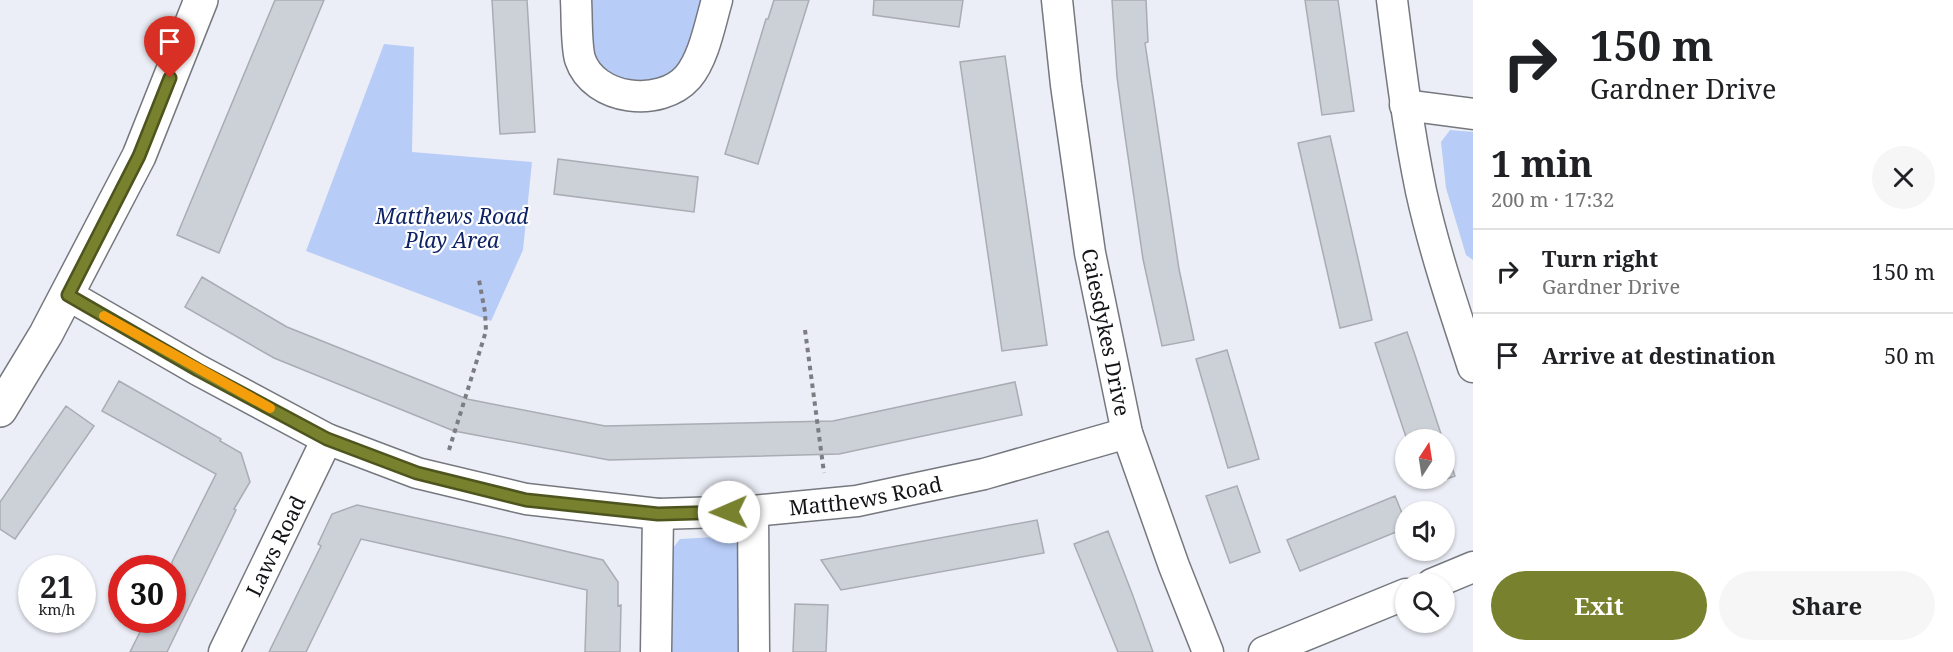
<!DOCTYPE html>
<html lang="en">
<head>
<meta charset="utf-8">
<style>
  :root { --surface:#fff; --page:#f6f6f6; --text:#202124; --muted:#757577; --line:#e0e0e0; --accent:#78812d }
  body { margin:0; font-family:"Noto Serif",serif; background:var(--page); color:var(--text); height:100vh; display:flex; flex-direction:column; font-size:22px; white-space:nowrap }
  * { box-sizing:border-box; margin:0 }
  p { font-size:20px; color:var(--muted) }
  .icon { flex:none; width:33px; height:33px; fill:none; stroke:currentColor; stroke-width:2; stroke-linecap:round; stroke-linejoin:round }
  .map { position:relative; flex:1; overflow:hidden }
  .sheet { display:flex; flex-direction:column; background:var(--surface); width:480px }
  .sheet>* { flex:none }
  .banner { background:#fff; color:var(--text); overflow:hidden }
  .needle { width:39px; rotate:12deg }
  .tools { position:absolute; left:1395px; top:429px; display:grid; gap:12px }
  .tools a { display:grid; place-items:center; width:60px; height:60px; border-radius:50%; background:var(--surface); box-shadow:0 2px 4px #0004; font-size:30px }
  .speed { position:absolute; left:18px; top:555px; display:flex; gap:12px; font-size:30px; font-weight:700; text-align:center }
  .speed>* { display:grid; place-content:center; width:78px; height:78px; border-radius:50%; background:var(--surface); box-shadow:0 2px 4px #0004; line-height:1 }
  .speed small { font-size:15px; font-weight:400 }
  .speed .limit { border:9px solid #d22; background:#fff; color:#111 }
  .pin { position:absolute; display:grid; place-items:center; width:51px; height:51px; color:#fff; margin:-62px -26px; border-radius:50% 50% 50% 0; rotate:-45deg; box-shadow:0 0 6px #0007 }
  .pin .icon { rotate:45deg }
  .me { position:absolute; width:66px; margin:-33px; rotate:269deg; stroke-linejoin:round; filter:drop-shadow(0 0 4px #0008) }
  .turn { display:flex; align-items:center; gap:21px; height:126px; padding:0 18px; font-size:27px }
  .turn .icon { width:78px; height:78px; stroke-width:2.5 }
  .turn b { display:block; font-size:42px; line-height:51px }
  .round { display:grid; place-items:center; flex:none; width:63px; height:63px; border-radius:32px; background:var(--page) }
  .head { display:flex; align-items:center; justify-content:space-between; height:102px; padding:0 18px }
  h1 { font-size:36px; font-weight:700; line-height:45px }
  .action { display:flex; gap:12px; margin-top:auto; padding:12px 18px }
  .action a { flex:1; height:69px; border-radius:36px; background:var(--accent); color:#fff; font-size:24px; font-weight:700; line-height:69px; text-align:center }
  .action a+a { background:var(--page); color:var(--text) }
  ul { padding:0; list-style:none }
  li { display:flex; align-items:center; gap:18px; height:84px; padding:0 18px; border-top:2px solid var(--line) }
  li div { flex:1 }
  li b { display:block; font-size:22px }
  li em { font-style:normal }
  main { display:flex; flex:1; min-height:0 }
  .map>svg:first-child { display:block }
</style>
</head>
<body>
<main>
<div class="map">
<svg width="1473" height="652" viewBox="0 0 1473 652">
  <rect width="100%" height="100%" fill="#ebeef6"/>
  <path fill="#b8ccf8" d="M590 0H708L688 64 665 86 604 78 590 52Z
    M384 44 414 47 412 152 532 162 523 250 491 321 306 251Z
    M1450 130 1473 132V260L1466 255 1446 188 1441 142Z
    M731 536 736 540 737 546 738 652H670L673 548 680 539Z"/>
  <path fill="#ccd0d7" stroke="#a9acb3" stroke-width="1.5" d="M275 0H324L219 253 177 235Z
    M492 0H527L535 132 500 134Z
    M774 0H809L758 164 725 154 766 19H768Z
    M874 0H963L959 27 873 15Z
    M1112 0H1146L1148 42 1145 43 1179 269 1194 340 1162 346 1143 259 1124 129 1117 77Z
    M1305 0H1338L1354 111 1322 115Z
    M1005 56 1047 345 1002 351 960 62Z
    M1330 136 1372 320 1340 328 1298 143Z
    M558 159 698 177 694 212 554 194Z
    M202 277 287 327 467 399 605 426 833 421 1015 382 1022 415 839 454 609 460 454 431 274 358 185 307Z
    M1407 332 1415 355 1443 440H1407L1394 401 1375 343Z
    M1227 350 1259 459 1228 468 1196 359Z
    M119 381 221 439 220 441 241 453 250 482 234 509 236 510 167 652H130L146 620H172V562L216 474 102 411Z
    M66 406 94 426 15 539 0 529V502Z
    M1444 445 1455 476 1423 487 1420 478H1444Z
    M1237 486 1260 552 1230 563 1206 496Z
    M1395 496 1406 523V528L1300 571 1287 540Z
    M357 505 509 538 603 560 618 582V606L621 605 620 652H585L587 590 361 539 306 652H269L321 546 318 544 332 514Z
    M1037 520 1044 553 841 590 821 560Z
    M1108 531 1133 596 1153 652H1118L1074 544Z
    M795 604 828 605 826 652H793Z"/>
  <g fill="none" stroke-linecap="round" stroke-linejoin="round">
    <defs>
      <g id="street">
        <path d="M576 0C577 16 576 45 580 59 594 101 661 108 688 77 704 58 710 24 717 0"/>
        <path id="s1" d="M1057 0 1066 85 1090 253 1127 433 1174 566 1208 652"/>
        <path d="M1392 0C1400 64 1408 128 1421 191 1434 250 1454 309 1473 367"/>
        <path d="M1405 105 1473 114"/>
        <path id="s2" d="M68 295 198 370 327 439 417 473 526 499 658 514 753 511 857 501 984 474 1127 433"/>
        <path d="M753 511 754 652"/>
        <path d="M1432 584 1473 567"/>
        <path id="s3" d="M224 652 327 439"/>
        <path d="M656 652 658 514"/>
        <path d="M1264 652 1406 594"/>
      </g>
      <path id="secondary" d="M0 410 46 334 139 156 201 0"/>
    </defs>
    <use href="#street" stroke="#75787e" stroke-width="33"/>
    <use href="#secondary" stroke="#75787e" stroke-width="36"/>
    <path stroke="#7b7d82" stroke-width="4" stroke-dasharray="4.5 4.5" stroke-linecap="butt" d="M805 330 824 473
      M449 450 486 331 485 312 479 280"/>
    <use href="#street" stroke="#fff" stroke-width="30"/>
    <use href="#secondary" stroke="#fff" stroke-width="33"/>
  </g>
  <g fill="none" stroke-linecap="round" stroke-linejoin="round">
    <defs>
      <path id="route" d="M170 78 139 156 68 295 198 370 327 439 417 473 526 500 658 514 729 512"/>
    </defs>
    <use href="#route" stroke="#4e541d" stroke-width="15"/>
    <use href="#route" stroke="#78812d" stroke-width="10"/>
    <path stroke="#f59e0b" stroke-width="10" d="M104 316 270 408"/>
  </g>
  <g text-anchor="middle" dominant-baseline="central" stroke-width="4.5" stroke-linejoin="round" paint-order="stroke">
    <g font-size="21" font-style="italic" fill="#0d2365" stroke="#fff">
      <text x="452" y="216">Matthews Road<tspan x="452" dy="24">Play Area</tspan></text>
    </g>
    <g font-size="21" fill="#131417" stroke="#fff">
      <text stroke="none"><textPath href="#s1" startOffset="336">Caiesdykes Drive</textPath></text>
      <text stroke="none"><textPath href="#s2" startOffset="846">Matthews Road</textPath></text>
      <text stroke="none"><textPath href="#s3" startOffset="118">Laws Road</textPath></text>
    </g>
  </g>
</svg>
<div class="tools">
<a><svg class="needle" viewBox="-14 -14 28 28"><path d="M0-13l5 13h-10z" fill="#e53935"/><path d="M0 13l5-13h-10z" fill="#757577"/></svg></a>
<a><svg class="icon" aria-label="sound" viewBox="0 0 24 24"><path d="M4 9h4l5-4v14l-5-4H4zM17 9q2 3 0 6"/></svg></a>
<a><svg class="icon" aria-label="search" viewBox="0 0 24 24"><circle cx="10" cy="10" r="6"/><path d="M15 15l6 6"/></svg></a>
</div>
<div class="speed"><div>21<small>km/h</small></div><div class="limit">30</div></div>
<div class="pin" style="left:170px;top:78px;background:#d93025"><svg class="icon" aria-label="arrive" viewBox="0 0 24 24"><path d="M6 21V4h12l-3 4 3 4H6"/></svg></div>
<svg class="me" style="left:729px;top:512px" viewBox="-20 -20 40 40"><circle r="19" fill="#fff"/><path d="M0-13L10 11 0 6-10 11z" fill="#78812d"/></svg>
</div>
<section class="sheet">
<div class="banner">
<div class="turn"><svg class="icon" aria-label="right" viewBox="0 0 24 24"><path d="M7 20v-9h11M14 6l5 5-5 5"/></svg><div><b>150 m</b>Gardner Drive</div></div>
</div>
<div class="head"><div><h1>1 min</h1><p>200 m · 17:32</p></div><a class="round"><svg class="icon" aria-label="close" viewBox="0 0 24 24"><path d="M6 6l12 12M18 6L6 18"/></svg></a></div>
<ul>
<li><svg class="icon" aria-label="right" viewBox="0 0 24 24"><path d="M7 20v-9h11M14 6l5 5-5 5"/></svg><div><b>Turn right</b><p>Gardner Drive</p></div><em>150 m</em></li>
<li><svg class="icon" aria-label="arrive" viewBox="0 0 24 24"><path d="M6 21V4h12l-3 4 3 4H6"/></svg><div><b>Arrive at destination</b></div><em>50 m</em></li>
</ul>
<div class="action"><a>Exit</a><a>Share</a></div>
</section>
</main>
</body>
</html>
